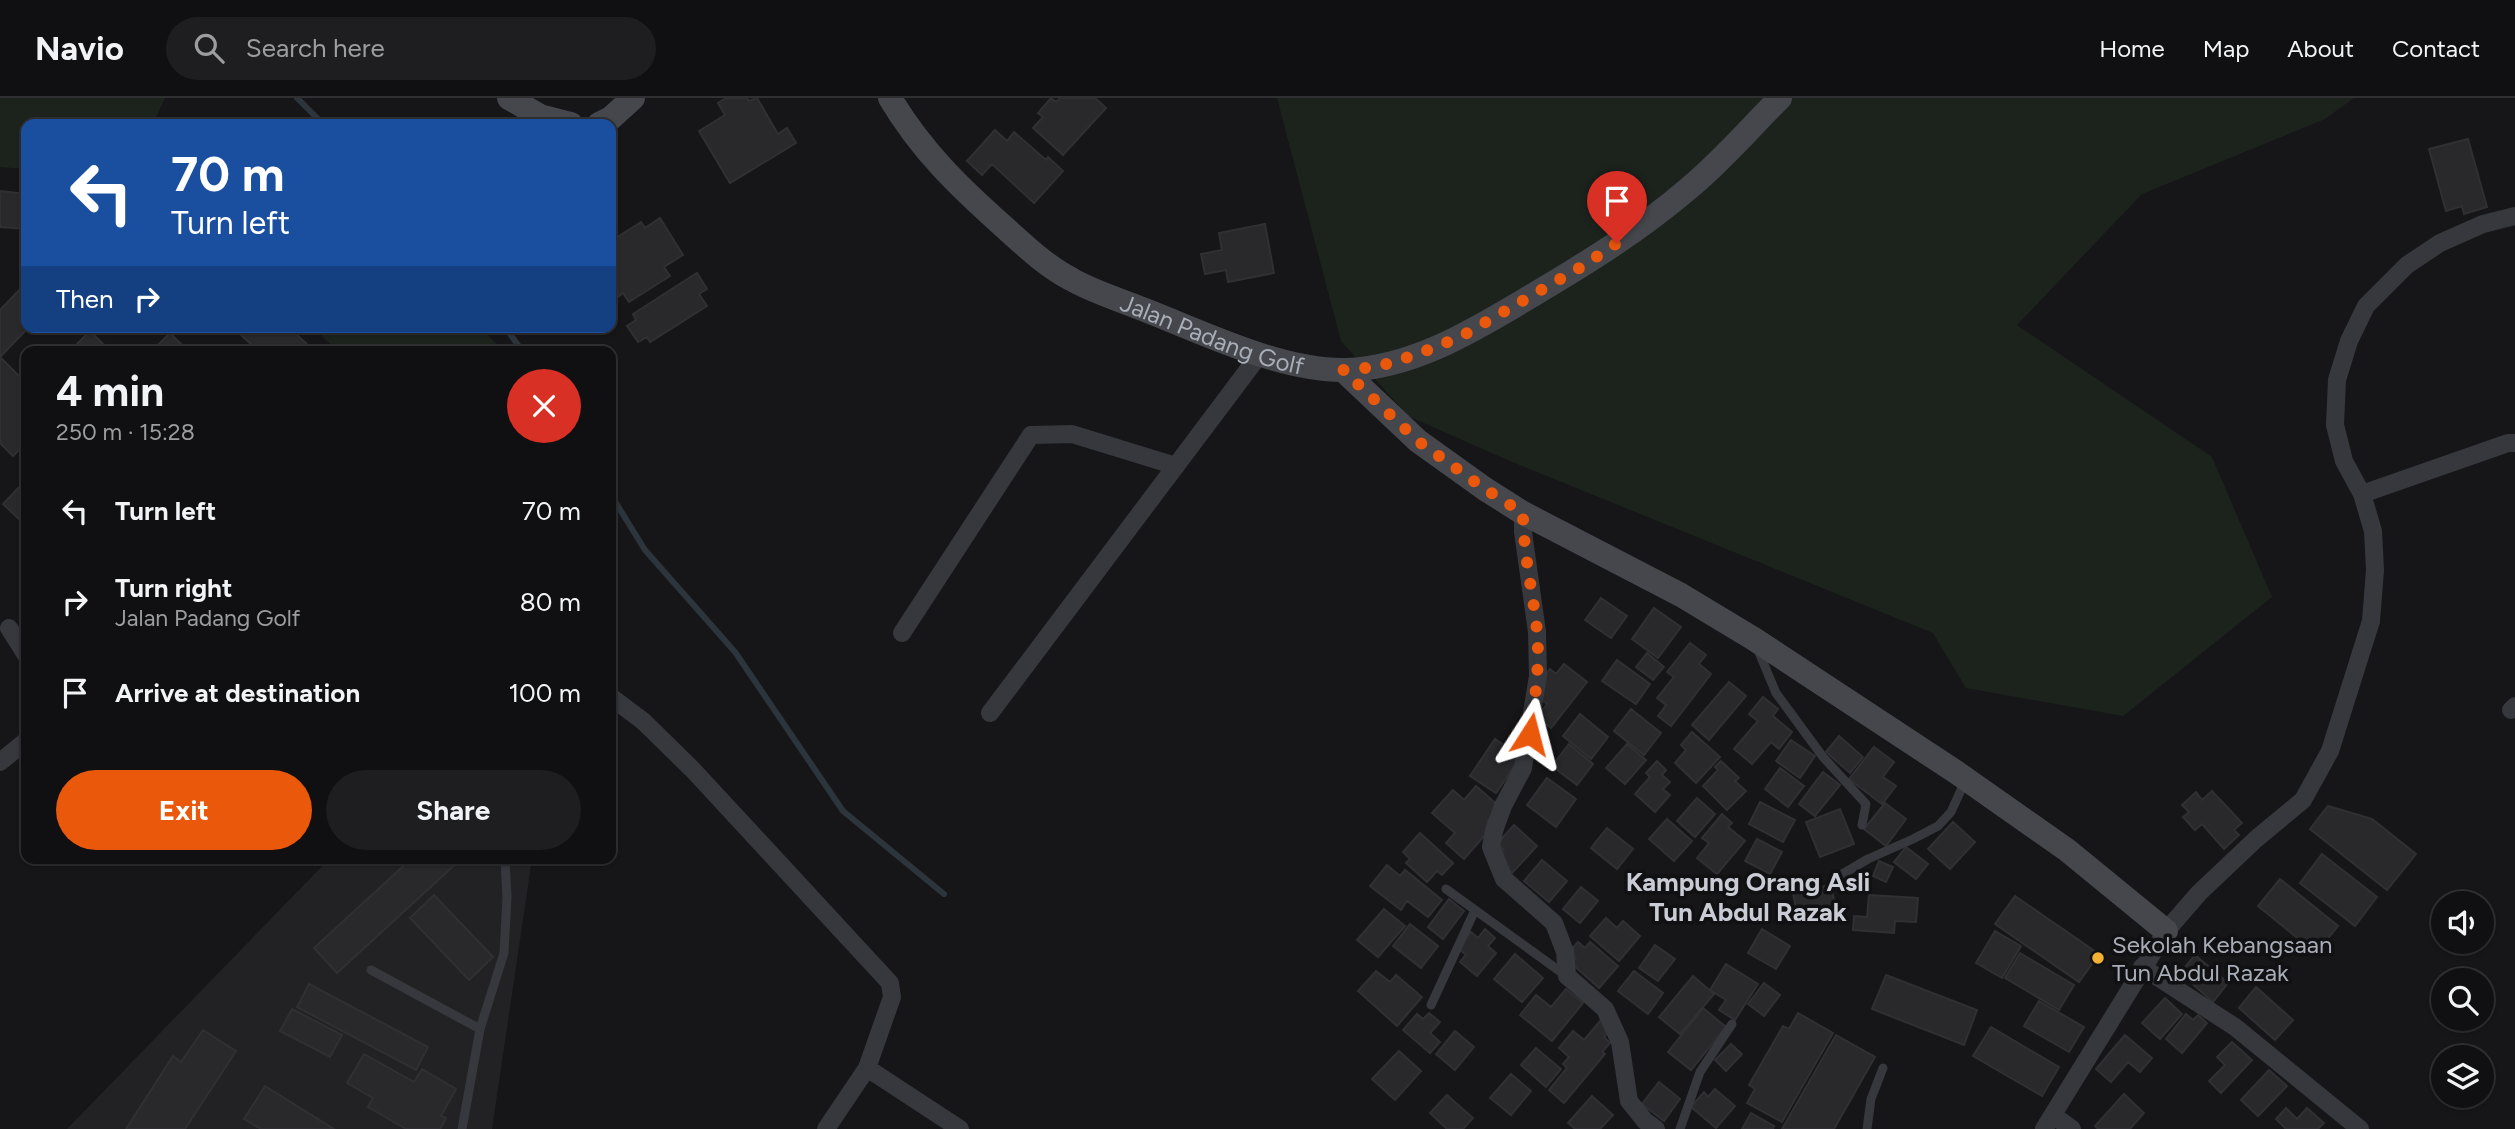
<!DOCTYPE html>
<html lang="en">
<head>
<meta charset="utf-8">
<style>
  :root { --surface:#101012; --page:#1e1e20; --text:#f1f3f6; --muted:#9c9d9f; --line:#303032; --accent:#ea580c }
  body { margin:0; font-family:Figtree,sans-serif; background:var(--page); color:var(--text); height:100vh; display:flex; flex-direction:column; font-size:26px; white-space:nowrap }
  * { box-sizing:border-box; margin:0 }
  p { font-size:23px; color:var(--muted) }
  .icon { flex:none; width:38px; height:38px; fill:none; stroke:currentColor; stroke-width:2; stroke-linecap:round; stroke-linejoin:round }
  .map { position:relative; flex:1; overflow:hidden }
  .sheet { position:absolute; left:21px; top:248px; width:595px; height:518px; display:flex; flex-direction:column; background:var(--surface); border-radius:14px; box-shadow:0 2px 5px #0004,0 0 0 2px var(--line) }
  .sheet>* { flex:none }
  .hud { position:absolute; left:21px; top:21px; width:595px; height:214px; border-radius:14px; box-shadow:0 2px 5px #0004,0 0 0 2px var(--line); background:#1a4fa0; color:#fff; overflow:hidden }
  .fabs { position:absolute; left:2431px; top:793px; display:grid; gap:14px }
  .fabs a { display:grid; place-items:center; width:63px; height:63px; border-radius:50%; background:var(--surface); box-shadow:0 2px 5px #0004,0 0 0 2px var(--line); font-size:35px }
  .pin { position:absolute; display:grid; place-items:center; width:60px; height:60px; color:#fff; margin:-72px -30px; border-radius:50% 50% 50% 0; rotate:-45deg; box-shadow:0 0 7px #0007 }
  .pin .icon { rotate:45deg }
  .me { position:absolute; width:77px; margin:-38px; rotate:9deg; stroke-linejoin:round; filter:drop-shadow(0 0 5px #0008) }
  .turn { display:flex; align-items:center; gap:24px; height:147px; padding:0 35px; font-size:32px }
  .turn .icon { width:91px; height:91px; stroke-width:2.5 }
  .turn b { display:block; font-size:49px; line-height:60px }
  .then { display:flex; align-items:center; height:66px; padding:0 35px; background:#0003; gap:14px; font-size:26px }
  .round { display:grid; place-items:center; flex:none; width:74px; height:74px; border-radius:37px; background:var(--page) }
  .summary { display:flex; align-items:center; justify-content:space-between; height:119px; padding:0 35px }
  h1 { font-size:42px; font-weight:700; line-height:52px }
  .primary-button { display:flex; gap:14px; margin-top:auto; padding:14px 35px }
  .primary-button a { flex:1; height:80px; border-radius:42px; background:var(--accent); color:#fff; font-size:28px; font-weight:700; line-height:80px; text-align:center }
  .primary-button a+a { background:var(--page); color:var(--text) }
  ul { padding:0; list-style:none }
  li { display:flex; align-items:center; gap:21px; height:91px; padding:0 35px }
  li div { flex:1 }
  li b { display:block; font-size:26px }
  li em { font-style:normal }
  header { display:flex; align-items:center; gap:42px; box-sizing:border-box; height:98px; padding:0 35px; background:var(--surface); border-bottom:2px solid var(--line) }
  header strong { font-size:33px }
  nav { display:flex; gap:38px; margin-inline-start:auto; font-size:24px }
  .search { width:490px; height:63px; background:var(--page); display:flex; align-items:center; gap:18px; box-sizing:border-box; padding:0 24px; border-radius:38px; color:var(--muted); font-size:26px }
  .map>svg:first-child { display:block }
</style>
</head>
<body>
<header>
<strong>Navio</strong>
<div class="search"><svg class="icon" aria-label="search" viewBox="0 0 24 24"><circle cx="10" cy="10" r="6"/><path d="M15 15l6 6"/></svg>Search here</div>
<nav><a>Home</a><a>Map</a><a>About</a><a>Contact</a></nav>
</header>
<div class="map">
<svg width="2515" height="1031" viewBox="0 0 2515 1031">
  <rect width="100%" height="100%" fill="#161618"/>
  <path fill="#222225" d="M329 761H532L492 1031H67Z"/>
  <path fill="#1c231d" d="M0 0H165L153 26H26V71L0 69Z
    M1277 0H2354L2325 21 2142 96 2017 227 2212 359 2272 499 2123 618 1966 590 1933 535 1510 363 1408 318 1341 243Z
    M312 229H480L504 254H339Z"/>
  <g fill="none" stroke-linecap="round" stroke-linejoin="round">
    <path stroke="#2c353c" stroke-width="6" d="M297 0 323 26
      M505 229 523 254
      M611 397 645 452 735 554 843 713 944 796"/>
  </g>
  <path fill="#29292c" stroke="#303034" stroke-width="2" d="M726 0H747L749 3 757 0 778 36 787 30 796 45 730 85 699 33 725 17 718 5Z
    M1051 0 1056 4 1060 0H1095L1106 10 1063 57 1033 30 1043 19 1038 15Z
    M995 32 1007 43 1014 34 1046 62 1048 59 1063 73 1034 105 992 66 982 77 967 63Z
    M2468 41 2487 109 2464 116 2462 108 2446 113 2429 51Z
    M0 93 26 96V131L0 129Z
    M660 120 683 157 664 169 670 178 629 204 623 195 614 202 611 197V143L641 124 645 130Z
    M1265 126 1274 175 1228 184 1226 172 1205 176 1201 156 1222 152 1219 135Z
    M697 175 707 191 699 196 707 208 650 244 647 239 638 244 627 228 636 222 633 216Z
    M26 185V229H29L0 259V212Z
    M236 229H289L315 254H259L235 231Z
    M90 233 111 254H69Z
    M170 235 189 254H151Z
    M0 259 26 285V345L13 358 0 345Z
    M26 382V428L3 406Z
    M1601 500 1627 518 1611 540 1585 522Z
    M1654 510 1681 529 1658 560 1632 541Z
    M1690 545 1706 557 1699 566 1711 576 1671 628 1658 618 1666 607 1657 600 1674 579 1667 574Z
    M1647 555 1664 569 1653 582 1636 569Z
    M1617 562 1650 586 1636 606 1602 583Z
    M1564 566 1587 584 1551 630 1537 619 1547 606 1538 599 1539 586 1550 571 1556 576Z
    M1729 584 1746 598 1709 642 1692 627Z
    M1763 599 1778 611 1773 618 1792 634 1779 651 1771 644 1752 666 1734 651 1758 623 1749 616Z
    M1631 611 1661 635 1644 657 1614 633Z
    M1580 616 1608 639 1591 661 1563 638Z
    M1692 634 1720 659 1696 685 1675 665 1686 652 1681 647Z
    M1839 638 1863 659 1850 675 1826 654Z
    M1495 641 1521 658 1496 695 1470 678Z
    M1791 642 1815 658 1800 680 1776 663Z
    M1569 646 1593 666 1577 687 1552 668Z
    M1627 646 1646 662 1625 686 1606 670Z
    M1874 649 1894 664 1883 679 1896 688 1882 706 1849 681Z
    M1657 663 1666 672 1662 677 1670 684 1663 691 1670 697 1655 714 1635 696 1650 679 1646 675Z
    M1721 663 1739 680 1735 683 1746 693 1727 712 1703 688 1718 672 1715 669Z
    M1780 670 1804 688 1788 709 1765 691Z
    M1823 674 1840 687 1815 718 1799 706Z
    M1547 680 1576 701 1556 729 1527 707Z
    M1476 688 1500 709 1487 724 1493 728 1464 761 1446 745 1455 735 1432 715 1453 692 1464 702Z
    M2212 693 2242 725 2234 732 2239 737 2224 751 2202 726 2195 732 2183 719 2189 714 2182 707 2196 694 2202 702Z
    M1697 700 1715 716 1695 739 1677 723Z
    M1760 704 1795 722 1783 744 1749 726Z
    M1885 705 1906 721 1886 748 1864 731Z
    M2328 708 2372 721 2416 756 2387 792 2310 731Z
    M1840 711 1854 746 1820 759 1806 724Z
    M1722 716 1732 725 1728 729 1745 743 1717 776 1697 760 1709 745 1702 740Z
    M1667 721 1692 743 1674 763 1649 741Z
    M1953 724 1975 744 1950 771 1928 751Z
    M1514 727 1537 748 1512 775 1496 760 1504 752 1497 746Z
    M1607 730 1633 751 1617 771 1591 750Z
    M1420 735 1453 765 1442 777 1437 773 1427 784 1406 765 1410 761 1403 754Z
    M1757 741 1782 754 1770 776 1745 763Z
    M1906 749 1928 766 1916 781 1894 764Z
    M2322 756 2377 799 2355 828 2300 785Z
    M411 761H461L337 875 314 850Z
    M1542 762 1567 783 1549 804 1524 783Z
    M1879 763 1893 769 1886 784 1873 778Z
    M1387 767 1400 778 1405 772 1442 802 1428 819 1407 803 1401 812 1370 788Z
    M2280 781 2338 828 2316 855 2258 808Z
    M1831 787 1837 817 1799 825 1793 795Z
    M1581 789 1598 803 1580 825 1563 811Z
    M434 797 493 859 469 882 410 820Z
    M1869 797 1918 800 1916 824 1895 823 1894 835 1853 832 1854 818 1867 819Z
    M2015 798 2099 856 2079 884 1995 826Z
    M1449 801 1464 813 1443 841 1428 829Z
    M1384 811 1405 828 1378 859 1357 842Z
    M1606 820 1617 830 1623 823 1640 838 1619 863 1590 838Z
    M1410 826 1438 848 1421 870 1393 848Z
    M1485 831 1495 840 1488 848 1496 855 1477 878 1460 864 1466 857 1458 850 1471 834 1478 840Z
    M1762 831 1790 848 1776 871 1748 855Z
    M1995 833 2021 848 2002 880 1976 865Z
    M1578 844 1585 850 1590 844 1618 868 1599 890 1571 865 1576 860 1569 854Z
    M1655 847 1675 861 1658 883 1639 870Z
    M2020 855 2074 887 2059 912 2005 880Z
    M1515 856 1543 880 1522 904 1494 881Z
    M2195 857 2228 885 2213 904 2180 875Z
    M1726 866 1758 886 1735 922 1719 912 1726 902 1710 892Z
    M1376 873 1390 884 1396 877 1422 899 1397 928 1358 893Z
    M1634 873 1663 895 1648 916 1618 893Z
    M1886 877 1977 912 1964 947 1872 911Z
    M1693 878 1714 896 1680 936 1659 919Z
    M1764 885 1780 897 1764 918 1748 906Z
    M309 886 428 949 416 972 297 909Z
    M2256 889 2293 922 2275 942 2239 910Z
    M1566 891 1583 905 1552 943 1520 917 1536 897 1551 909Z
    M2165 900 2182 916 2160 941 2142 925Z
    M2039 903 2084 929 2069 954 2024 928Z
    M1703 910 1726 929 1691 972 1668 954Z
    M292 911 342 937 330 959 280 933Z
    M1429 915 1440 924 1430 935 1440 944 1430 955 1403 932 1417 916 1423 921Z
    M1798 915 1833 935 1782 1024 1747 1005 1755 991 1749 987 1783 928 1789 931Z
    M2186 916 2193 922 2198 917 2207 925 2182 955 2166 941Z
    M1601 922 1611 931 1604 939 1610 945 1602 954 1605 956 1564 1005 1549 992 1567 970 1563 966 1569 959 1559 950 1573 933 1584 942Z
    M1991 929 2059 969 2042 998 1973 958Z
    M203 932 236 953 185 1031H126L173 958 181 964Z
    M1455 933 1474 949 1455 972 1436 956Z
    M1836 937 1875 959 1834 1031H1782Z
    M2125 937 2152 960 2140 974 2128 964 2111 984 2096 971Z
    M2232 944 2252 962 2221 995 2209 983 2225 967 2217 959Z
    M1731 946 1742 956 1726 973 1715 962Z
    M1536 950 1561 971 1546 989 1521 967Z
    M1399 953 1421 973 1395 1002 1372 981Z
    M364 956 414 984 422 971 456 991 441 1018 446 1020 440 1031H406L368 1009 373 1000 347 985Z
    M2269 972 2287 988 2258 1018 2241 1002Z
    M1511 976 1531 993 1511 1017 1490 1000Z
    M1659 984 1680 1001 1664 1023 1642 1006Z
    M265 988 334 1031H261L244 1021Z
    M1715 991 1735 1008 1716 1030 1691 1009 1704 994 1708 999Z
    M2124 996 2144 1015 2130 1031H2098L2095 1028Z
    M1447 997 1473 1020 1463 1031H1447L1430 1015Z
    M1592 998 1613 1017 1600 1031H1575L1568 1025Z
    M2286 1010 2297 1021 2307 1010 2324 1025 2318 1031H2286L2276 1021Z
    M1751 1015 1774 1028 1773 1031H1742Z"/>
  <g fill="none" stroke-linecap="round" stroke-linejoin="round">
    <path stroke="#37383d" stroke-width="9" d="M1758 552 1776 595 1823 659 1866 706 1862 727
      M1839 778 1868 761 1913 741 1938 728 1951 714 1965 683
      M1446 791 1565 877
      M371 872 480 931
      M1431 907 1475 812
      M462 1031 480 931 504 855 507 799 505 761
      M1680 1031 1700 974 1732 926
      M1867 1031 1871 1001 1883 970"/>
    <path stroke="#37383d" stroke-width="18" d="M2362 396 2508 345H2515
      M1523 415V434L1537 534 1538 578 1523 670 1503 708 1494 733 1491 749 1504 781 1554 825 1565 854 1567 878 1605 911 1620 944 1629 1003 1645 1023 1656 1031
      M9 530 26 557
      M902 535 1031 337 1072 336 1176 368
      M611 599 643 623 693 672 890 885 892 899 867 970 826 1031
      M2511 612 2515 608
      M990 615 1260 256
      M0 664 26 643
      M2142 869 2235 929 2360 1031
      M867 970 960 1031
      M2053 1017 2072 1031
      M2044 1031 2166 833 2199 795 2256 741 2303 702 2330 653 2371 523 2375 472 2373 433 2362 396 2344 363 2335 327 2337 282 2349 243 2366 208 2407 167 2440 145 2483 126 2515 118"/>
    <g stroke="#45474d" stroke-width="24">
      <path d="M509 0 540 18 571 26"/>
      <path id="s1" d="M890 0C921 52 958 88 1003 128 1024 147 1046 168 1071 181 1093 194 1121 202 1145 212 1204 235 1281 273 1345 272 1414 270 1476 231 1533 197 1587 165 1640 132 1688 91 1721 64 1750 30 1780 0"/>
      <path d="M599 26 611 20 633 0"/>
      <path d="M1343 272 1418 343 1485 391 1523 415 1681 497 1754 541 1956 674 2067 752 2166 833"/>
    </g>
  </g>
  <g fill="none" stroke-linecap="round" stroke-linejoin="round">
    <path stroke="#ea580c" stroke-width="12" stroke-dasharray="0 21.6" d="M1530 636C1535 601 1540 568 1537 533 1533 494 1523 455 1523 415L1485 391 1418 343 1343 272 1377 269 1418 256 1460 239 1581 169 1617 145"/>
  </g>
  <circle fill="#f2b134" stroke="#111113" stroke-width="2.5" cx="2098" cy="860" r="7"/>
  <g text-anchor="middle" dominant-baseline="central" stroke-width="7" stroke-linejoin="round" paint-order="stroke">
    <g font-size="24" fill="#a8adb8" stroke="#111113">
      <text stroke="none"><textPath href="#s1" startOffset="410">Jalan Padang Golf</textPath></text>
    </g>
    <g font-size="24" fill="#a8adb8" stroke="#111113" text-anchor="start">
      <text x="2112" y="846">Sekolah Kebangsaan<tspan x="2112" dy="28">Tun Abdul Razak</tspan></text>
    </g>
    <g font-size="26" font-weight="bold" fill="#c9ccd4" stroke="#111113">
      <text x="1748" y="784">Kampung Orang Asli<tspan x="1748" dy="30">Tun Abdul Razak</tspan></text>
    </g>
  </g>
</svg>
<div class="fabs">
<a><svg class="icon" aria-label="sound" viewBox="0 0 24 24"><path d="M4 9h4l5-4v14l-5-4H4zM17 9q2 3 0 6"/></svg></a>
<a><svg class="icon" aria-label="search" viewBox="0 0 24 24"><circle cx="10" cy="10" r="6"/><path d="M15 15l6 6"/></svg></a>
<a><svg class="icon" aria-label="layers" viewBox="0 0 24 24"><path d="M12 4l9 5-9 5-9-5zM3 14l9 5 9-5"/></svg></a>
</div>
<div class="pin" style="left:1617px;top:145px;background:#d93025"><svg class="icon" aria-label="arrive" viewBox="0 0 24 24"><path d="M6 21V4h12l-3 4 3 4H6"/></svg></div>
<svg class="me" style="left:1530px;top:636px" viewBox="-20 -20 40 40"><path d="M0-17L14 15 0 8-14 15z" fill="#ea580c" stroke="#fff" stroke-width="4"/></svg>
<div class="hud">
<div class="turn"><svg class="icon" aria-label="left" viewBox="0 0 24 24"><path d="M17 20v-9H6M10 6l-5 5 5 5"/></svg><div><b>70 m</b>Turn left</div></div>
<div class="then">Then<svg class="icon" aria-label="right" viewBox="0 0 24 24"><path d="M7 20v-9h11M14 6l5 5-5 5"/></svg></div>
</div>
<section class="sheet">
<div class="summary"><div><h1>4 min</h1><p>250 m · 15:28</p></div><a class="round" style="background:#d93025;color:#fff"><svg class="icon" aria-label="close" viewBox="0 0 24 24"><path d="M6 6l12 12M18 6L6 18"/></svg></a></div>
<ul>
<li><svg class="icon" aria-label="left" viewBox="0 0 24 24"><path d="M17 20v-9H6M10 6l-5 5 5 5"/></svg><div><b>Turn left</b></div><em>70 m</em></li>
<li><svg class="icon" aria-label="right" viewBox="0 0 24 24"><path d="M7 20v-9h11M14 6l5 5-5 5"/></svg><div><b>Turn right</b><p>Jalan Padang Golf</p></div><em>80 m</em></li>
<li><svg class="icon" aria-label="arrive" viewBox="0 0 24 24"><path d="M6 21V4h12l-3 4 3 4H6"/></svg><div><b>Arrive at destination</b></div><em>100 m</em></li>
</ul>
<div class="primary-button"><a>Exit</a><a>Share</a></div>
</section>
</div>
</body>
</html>
